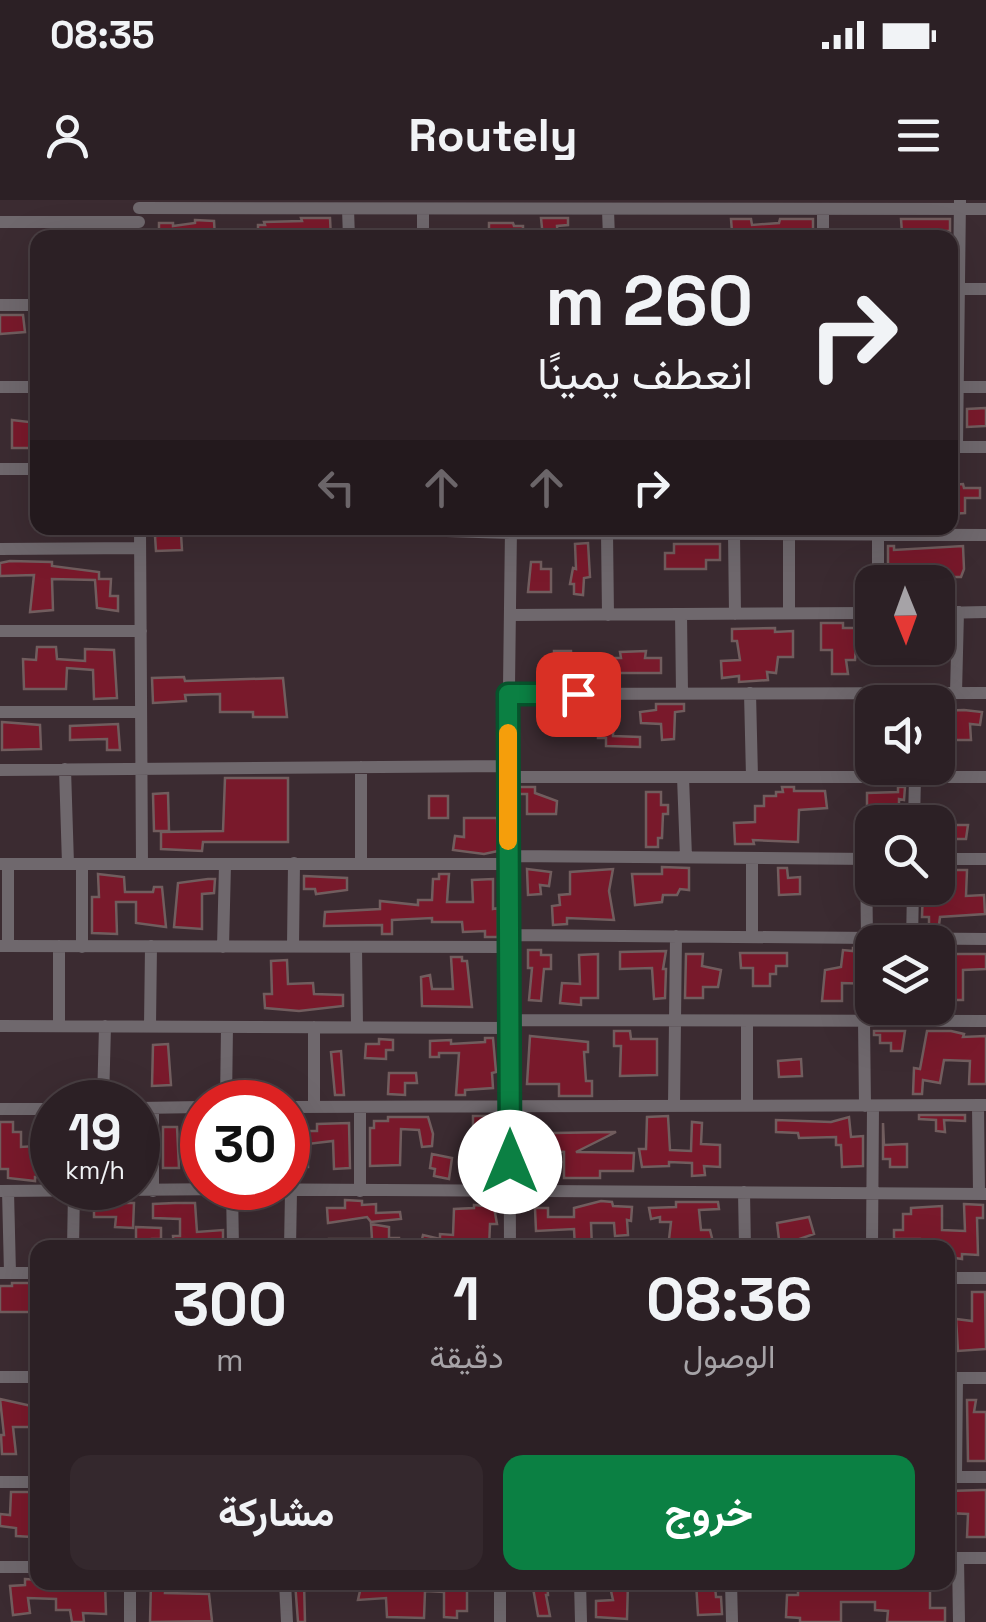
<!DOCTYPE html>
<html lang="ar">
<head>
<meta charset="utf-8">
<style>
  :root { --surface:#2c2025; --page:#34282d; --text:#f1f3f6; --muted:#a6a3a7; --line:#483e42; --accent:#0b8043 }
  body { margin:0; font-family:"Space Grotesk",Vazirmatn,sans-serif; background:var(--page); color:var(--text); direction:rtl; height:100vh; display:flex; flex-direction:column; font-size:38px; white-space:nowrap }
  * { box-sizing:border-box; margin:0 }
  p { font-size:32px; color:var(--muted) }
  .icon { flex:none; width:55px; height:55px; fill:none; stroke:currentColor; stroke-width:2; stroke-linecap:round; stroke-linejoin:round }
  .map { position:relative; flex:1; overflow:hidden; direction:ltr }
  .drawer { position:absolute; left:30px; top:1040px; width:925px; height:350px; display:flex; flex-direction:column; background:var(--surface); border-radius:20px; box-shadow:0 10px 40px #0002,0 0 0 2px var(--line); direction:rtl }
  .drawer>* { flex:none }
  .guide { position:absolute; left:30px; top:30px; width:928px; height:305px; border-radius:20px; box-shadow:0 10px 40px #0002,0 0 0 2px var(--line); direction:rtl; background:#2c2025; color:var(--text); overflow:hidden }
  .needle { width:65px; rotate:179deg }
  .fabs { position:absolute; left:855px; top:365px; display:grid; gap:20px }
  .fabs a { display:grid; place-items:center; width:100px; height:100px; border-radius:20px; background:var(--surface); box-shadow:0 10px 40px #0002,0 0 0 2px var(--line); font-size:50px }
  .speed { position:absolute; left:30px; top:880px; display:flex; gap:20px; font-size:50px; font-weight:700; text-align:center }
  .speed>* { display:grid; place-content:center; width:130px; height:130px; border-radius:50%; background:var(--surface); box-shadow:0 10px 40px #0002,0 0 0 2px var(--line); line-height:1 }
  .speed small { font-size:25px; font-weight:400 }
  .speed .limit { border:15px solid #d22; background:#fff; color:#111 }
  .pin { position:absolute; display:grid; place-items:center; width:85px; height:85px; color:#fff; margin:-42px; border-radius:20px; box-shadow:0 5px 15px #0006 }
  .me { position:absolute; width:110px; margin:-55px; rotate:0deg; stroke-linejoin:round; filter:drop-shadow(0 0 8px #0008) }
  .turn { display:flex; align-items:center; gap:35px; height:210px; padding:0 40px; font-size:45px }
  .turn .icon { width:130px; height:130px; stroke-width:2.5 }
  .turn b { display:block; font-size:70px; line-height:85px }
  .lanes { display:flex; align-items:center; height:95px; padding:0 40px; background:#0003; justify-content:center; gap:50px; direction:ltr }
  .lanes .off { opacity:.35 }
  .eta { display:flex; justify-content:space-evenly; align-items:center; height:170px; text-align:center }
  .eta b { font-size:60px; font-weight:700; line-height:70px }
  .action { display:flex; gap:20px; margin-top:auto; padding:20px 40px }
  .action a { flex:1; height:115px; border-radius:20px; background:var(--accent); color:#fff; font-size:40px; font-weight:700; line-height:115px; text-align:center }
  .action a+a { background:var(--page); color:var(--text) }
  .status { display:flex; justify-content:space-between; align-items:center; height:70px; padding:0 50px; background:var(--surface); direction:ltr }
  .status svg { height:28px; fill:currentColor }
  header { display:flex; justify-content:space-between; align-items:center; height:130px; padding:0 40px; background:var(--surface); font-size:45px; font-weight:700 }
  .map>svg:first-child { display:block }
</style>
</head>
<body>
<div class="status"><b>08:35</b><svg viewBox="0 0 49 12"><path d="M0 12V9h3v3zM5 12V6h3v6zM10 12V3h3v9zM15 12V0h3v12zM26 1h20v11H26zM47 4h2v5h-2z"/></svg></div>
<header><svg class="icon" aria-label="menu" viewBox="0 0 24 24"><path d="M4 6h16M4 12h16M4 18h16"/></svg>Routely<svg class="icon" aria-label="person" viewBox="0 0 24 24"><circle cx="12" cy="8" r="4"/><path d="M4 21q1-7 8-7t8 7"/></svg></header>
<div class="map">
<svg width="986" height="1422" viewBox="0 0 986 1422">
  <rect width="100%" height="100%" fill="#3b2b31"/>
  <path fill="#79192b" stroke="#715d5e" stroke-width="2.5" d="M301 18H330L331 38 258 35V25H265L264 22 302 21Z
    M541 18H568V25L557 26 558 38H543Z
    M731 19H751L752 25 779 23 780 19H813V38H803V33L767 32 768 37 740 38 741 32H732Z
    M901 19H950V31H944V38L902 33Z
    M195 20 214 21 215 38H159V23H173V26L195 23Z
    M489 23H513L514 26H523V35L489 37Z
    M0 115H23L25 132 0 134Z
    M986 208V226L967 227V209Z
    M12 220 38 223V245H31V248H12Z
    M963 284 964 288H980V298H965V313L950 314V285Z
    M181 334 182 350 156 351 155 336Z
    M588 343 590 377 584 378 583 395 574 394V384H570L573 368 576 369 575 344Z
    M674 344H720V360H706V369H665V353H674Z
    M888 346H894V350L963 346 964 369 961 377H953L952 389H938V382H900V377L888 376Z
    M10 361 52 362V366L99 372V379H111L110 396H118V411L97 408 95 380 52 379 53 410 30 412 34 375 0 376V363Z
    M531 362H541V369H551V392H528Z
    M821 423H843V428H863L862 433 870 432 871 445 856 446 855 460H846L848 474H832V450H821Z
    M775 428V432L793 431V457H778L776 473 767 472 768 480 739 482V476L722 478 721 461 740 460 737 441H732V429Z
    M37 447H56L57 459 85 461V449L114 450 117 498 94 499 93 470 67 468 66 489H24L23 459 36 460Z
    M554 451H571L572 473 555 474Z
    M646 451 645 458H661V473H594V458H621L620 452Z
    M184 477 185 481 283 478 287 517H253V512H220V494L185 495 186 501 153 503 152 478Z
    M656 504H684V511L675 512 674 539 662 540 661 524 641 523 640 512 656 510Z
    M599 509H614L613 536 640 537V547L606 546V538H598Z
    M964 510 982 512 980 525 970 524 971 540H938V511Z
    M2 522 40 525 41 549 2 550Z
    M118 524 120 550H107V539L70 540V526Z
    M225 578H288V642H203L202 651 161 649V632L223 631Z
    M518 587H535V593L557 601 556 614H527V594H519Z
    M782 587H794V591H825L827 608 799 610 798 642 753 640 754 644H735L734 623 755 622V606H764V596H776V592H783Z
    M898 587H905L904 600 899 599V622H872L874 606 867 607V593L898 592Z
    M646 592H661V605H668V614H663L662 638H658V647H646Z
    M168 593 169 631H154L153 594Z
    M429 596H448V618H429Z
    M464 618H497L498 651 484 654 453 650 455 636 464 637Z
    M938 625H968L966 639H938Z
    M662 667 689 668V690L680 689 677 695H663L662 702 635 705 632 674H662Z
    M778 668H787L788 678 800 677V694L779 695Z
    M527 669 551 672 549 686 540 685 541 694 528 695Z
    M613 669 609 691 614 720 567 718V724L553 725 552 706 560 705 559 695 570 694V672Z
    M948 670H967L966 696 984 695 985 714 940 717 939 725H929V717H922L923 688 948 687Z
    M98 674 124 677 125 692H153L154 687H162L166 727 136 723V702H116L117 734 92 733V697H99Z
    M439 674H449L447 702H473L472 680 493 679V709L498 708V737H485V731L463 732 462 722H432V718L392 720V734H382V725L324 726 325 712 380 709V701L418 705V700H432L433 679H439Z
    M304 676 347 678V690L316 694 315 689H304Z
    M208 679H215L214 693 202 694V729L174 727 178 683Z
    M853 748H862V761H872V784L842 783V801H822L825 770 841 767 843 750 853 751Z
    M938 749H949L948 754H986V769L963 770V800H944V784L938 785Z
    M528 750H541V755H551V769H544L541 801 529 800 532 768H528Z
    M666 751 663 769H666L665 798 654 799 652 768 620 769V752Z
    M740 753H787V766H776V774H770V786H753V768H741Z
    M598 754V798H581V805L560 803 562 783 580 784 579 755Z
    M686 754H703L702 766 721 770 718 787H703V798H685Z
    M451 757H462V761H467L472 807 422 806 421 777 430 775 432 789H453Z
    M287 760 288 784 313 783 314 794 343 795V806L299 811 265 808 264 794H272L271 761Z
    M614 831H630L631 839H657V875L620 876 621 846H614Z
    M874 831H905L902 851H891V843H880V835H874Z
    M927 831H951L964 834 963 837 986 836V884H969L970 861 944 860 940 883 923 880 922 894H913L914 868 920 869Z
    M530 836 588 842V852H584L586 881H592V896H559V884H527Z
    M485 838H493L496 872 492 873 493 888 465 890V895H456L459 853H439V857H430V841L451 840V844L485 842Z
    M379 839 393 840V850H386V859L365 858 366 844H379Z
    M168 844 171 885 152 886 153 845Z
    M341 851 344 895H335L331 852Z
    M801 859 802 876 779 877 778 861Z
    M389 873H416L417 883H405V895L388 894Z
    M919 915H965V921L944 920 945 932 936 931V920L919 919Z
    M473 916H499L500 940H494V977H480L481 948H473Z
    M668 916 670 950 691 951 692 922 702 923 701 944 720 945V967L704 966 705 975 692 976V963L669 962V966L642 967 639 949H646L647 917Z
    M388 917H428L433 934 432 946 422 947 419 930 401 929 400 965 370 966V928H374V921H388Z
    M849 917 851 937 863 936V966L842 967 841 945H836V937L799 938 798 933 776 932V920L831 922Z
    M0 922H13V932H21V947L52 945V977H35V981L8 978V969H0Z
    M349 923 350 968 334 969 333 941 307 944 308 967 289 966 290 938H307V931H317V924Z
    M883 923 884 945 907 944V967H890V959H883Z
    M163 927H177L179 968H163Z
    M616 932 576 952 634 953 633 971H600V978H564V952L553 951V933Z
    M432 954 452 958 449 979 434 976 435 969 430 968Z
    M345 1000 362 1001V1005L376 1004V1013L400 1012 401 1019 371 1022 367 1017 328 1023 327 1008H345Z
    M601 1001 612 1002 613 1006 632 1007 631 1021 627 1020 628 1035 615 1036 614 1023H591L592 1048H575L574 1029 536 1031 535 1008H548V1017H574V1008Z
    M676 1002H718L719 1009 699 1010 701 1030H710L713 1042 700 1048H668L671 1022H660V1017L651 1019 649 1008 676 1007Z
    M94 1003H134L133 1028 115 1027 116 1017H94Z
    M175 1003H195L197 1032 223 1030V1048H174L173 1036H180V1019L153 1018V1004Z
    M964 1004 983 1005V1018H977L978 1055 962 1054V1059L948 1057V1048H921L920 1039H894V1030H903V1014H911V1008L942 1006V1030L965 1031Z
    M474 1005 494 1007 497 1024H490L489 1048H420L423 1035 440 1039V1034L453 1035 454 1009 474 1008Z
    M809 1017 814 1034 799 1039 800 1048H780L777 1023Z
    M371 1024 389 1027V1038H399V1048H329V1039H372Z
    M136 1027 161 1028V1039H152V1048H136Z
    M12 1083H38V1112H0V1086H12Z
    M972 1092H985L986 1149 958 1151 956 1119 972 1121Z
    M0 1199 36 1207 31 1227H13L16 1254H2L1 1235H4Z
    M967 1200H976L974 1212H986V1261H968Z
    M982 1290H986V1337H967L968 1314 948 1313V1291Z
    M11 1292H38V1319H32V1337L16 1336V1328L0 1326V1314L10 1315Z
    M25 1379 38 1380V1382H105L106 1414 83 1413 84 1422H72L70 1410H56V1399L28 1398 30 1413 13 1415 10 1386 25 1385Z
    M151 1382H166L165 1393 209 1394 212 1421 150 1422Z
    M295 1382H304L305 1422H298Z
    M362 1382H467V1411H457V1418L444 1417V1392L425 1391 424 1418 387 1417 386 1398 358 1400Z
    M537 1382H547L548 1395H546L550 1416H538L533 1388H536Z
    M609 1382H628L627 1419 596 1417V1401L613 1400Z
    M696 1382 715 1386 716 1397H721L722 1414 698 1415Z
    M798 1382H819V1389H844L842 1382H923V1389H930V1408H945V1422H887L888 1411 875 1410V1402H841V1422H800V1418L786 1417 787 1395H798Z"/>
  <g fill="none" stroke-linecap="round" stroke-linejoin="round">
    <path stroke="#6f686d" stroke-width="12" d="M139 8 986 9
      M348 9 349 38
      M608 10 609 38
      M823 10V38
      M0 22H139
      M423 38V10
      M950 89H986
      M0 105H38
      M0 187H38
      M952 187H986
      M952 247H986
      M957 247 960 0
      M0 269H38
      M140 328 142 664
      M351 328 511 333 986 335
      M607 333 608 415
      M734 334 735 414
      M789 334V413
      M878 335V382
      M0 349 140 348
      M938 413 986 412
      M681 414 682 493
      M510 415 872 413
      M0 431H141
      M750 493 752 577
      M956 493 958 412
      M508 494 986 493
      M0 512H141
      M65 569 68 664
      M0 570 508 566
      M508 577H986
      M683 577 686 657
      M914 622 915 577
      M508 656 872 659
      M752 658V737
      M866 659 867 738
      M938 659H986
      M0 664H508
      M361 664V567
      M509 735 986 739
      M912 742 913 688
      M0 746 509 747
      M8 746V664
      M293 746 294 663
      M82 747V664
      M223 747 225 664
      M356 747 357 827
      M509 820 986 821
      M747 821V906
      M864 821 865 906
      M0 826 509 828
      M59 826V746
      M150 826 151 746
      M314 827V907
      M103 902 105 826
      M226 902 227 827
      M978 905 979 994
      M674 906 676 736
      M288 907 986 905
      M138 908 202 907
      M153 908V991
      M0 909H52
      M232 989 233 1048
      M0 991 232 989 986 994
      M8 991 10 1073
      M360 991V907
      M744 992 745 1048
      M73 1048 74 991
      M290 1048 291 991
      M510 1048 508 566 511 328
      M872 1048 873 906
      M0 1073H38
      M948 1078H986
      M0 1177H38
      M948 1178H986
      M950 1277H986
      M956 1277 957 1178
      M0 1282H38
      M948 1358H986
      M958 1358 959 1422
      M0 1367H38
      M285 1382 287 1422
      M580 1382 581 1422
      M731 1382 732 1422
      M130 1422V1382
      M500 1422V1382"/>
  </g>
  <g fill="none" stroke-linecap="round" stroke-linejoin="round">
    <defs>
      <path id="route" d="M510 962 508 494H578"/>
    </defs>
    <use href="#route" stroke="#07532c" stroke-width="25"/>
    <use href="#route" stroke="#0b8043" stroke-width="18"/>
    <path stroke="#f59e0b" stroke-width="18" d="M508 533V641"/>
  </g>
</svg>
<div class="fabs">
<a><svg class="needle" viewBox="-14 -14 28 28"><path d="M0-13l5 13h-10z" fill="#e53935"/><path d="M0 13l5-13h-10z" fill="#a6a3a7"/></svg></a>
<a><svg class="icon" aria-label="sound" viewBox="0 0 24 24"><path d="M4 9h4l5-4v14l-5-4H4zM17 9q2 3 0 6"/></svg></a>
<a><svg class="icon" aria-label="search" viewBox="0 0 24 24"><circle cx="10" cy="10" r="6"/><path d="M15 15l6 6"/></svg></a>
<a><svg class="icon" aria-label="layers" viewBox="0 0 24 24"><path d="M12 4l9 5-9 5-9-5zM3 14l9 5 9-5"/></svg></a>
</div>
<div class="speed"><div>19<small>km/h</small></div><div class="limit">30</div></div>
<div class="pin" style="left:578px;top:494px;background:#d93025"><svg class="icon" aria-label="arrive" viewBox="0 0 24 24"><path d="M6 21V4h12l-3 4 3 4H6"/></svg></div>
<svg class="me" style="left:510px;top:962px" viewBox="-20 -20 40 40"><circle r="19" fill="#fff"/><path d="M0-13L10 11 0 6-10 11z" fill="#0b8043"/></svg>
<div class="guide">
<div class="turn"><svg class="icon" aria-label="right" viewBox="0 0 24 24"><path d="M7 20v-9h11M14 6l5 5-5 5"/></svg><div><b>260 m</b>انعطف يمينًا</div></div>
<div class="lanes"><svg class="icon off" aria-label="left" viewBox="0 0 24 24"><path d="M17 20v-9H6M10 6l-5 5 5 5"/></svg><svg class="icon off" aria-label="ahead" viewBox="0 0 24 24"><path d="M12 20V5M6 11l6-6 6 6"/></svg><svg class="icon off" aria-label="ahead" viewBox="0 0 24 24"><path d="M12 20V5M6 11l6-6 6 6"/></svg><svg class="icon" aria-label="right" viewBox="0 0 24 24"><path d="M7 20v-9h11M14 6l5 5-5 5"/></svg></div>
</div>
<section class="drawer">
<div class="eta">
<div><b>08:36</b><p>الوصول</p></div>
<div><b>1</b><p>دقيقة</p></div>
<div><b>300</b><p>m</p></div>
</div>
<div class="action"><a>خروج</a><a>مشاركة</a></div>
</section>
</div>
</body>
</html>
